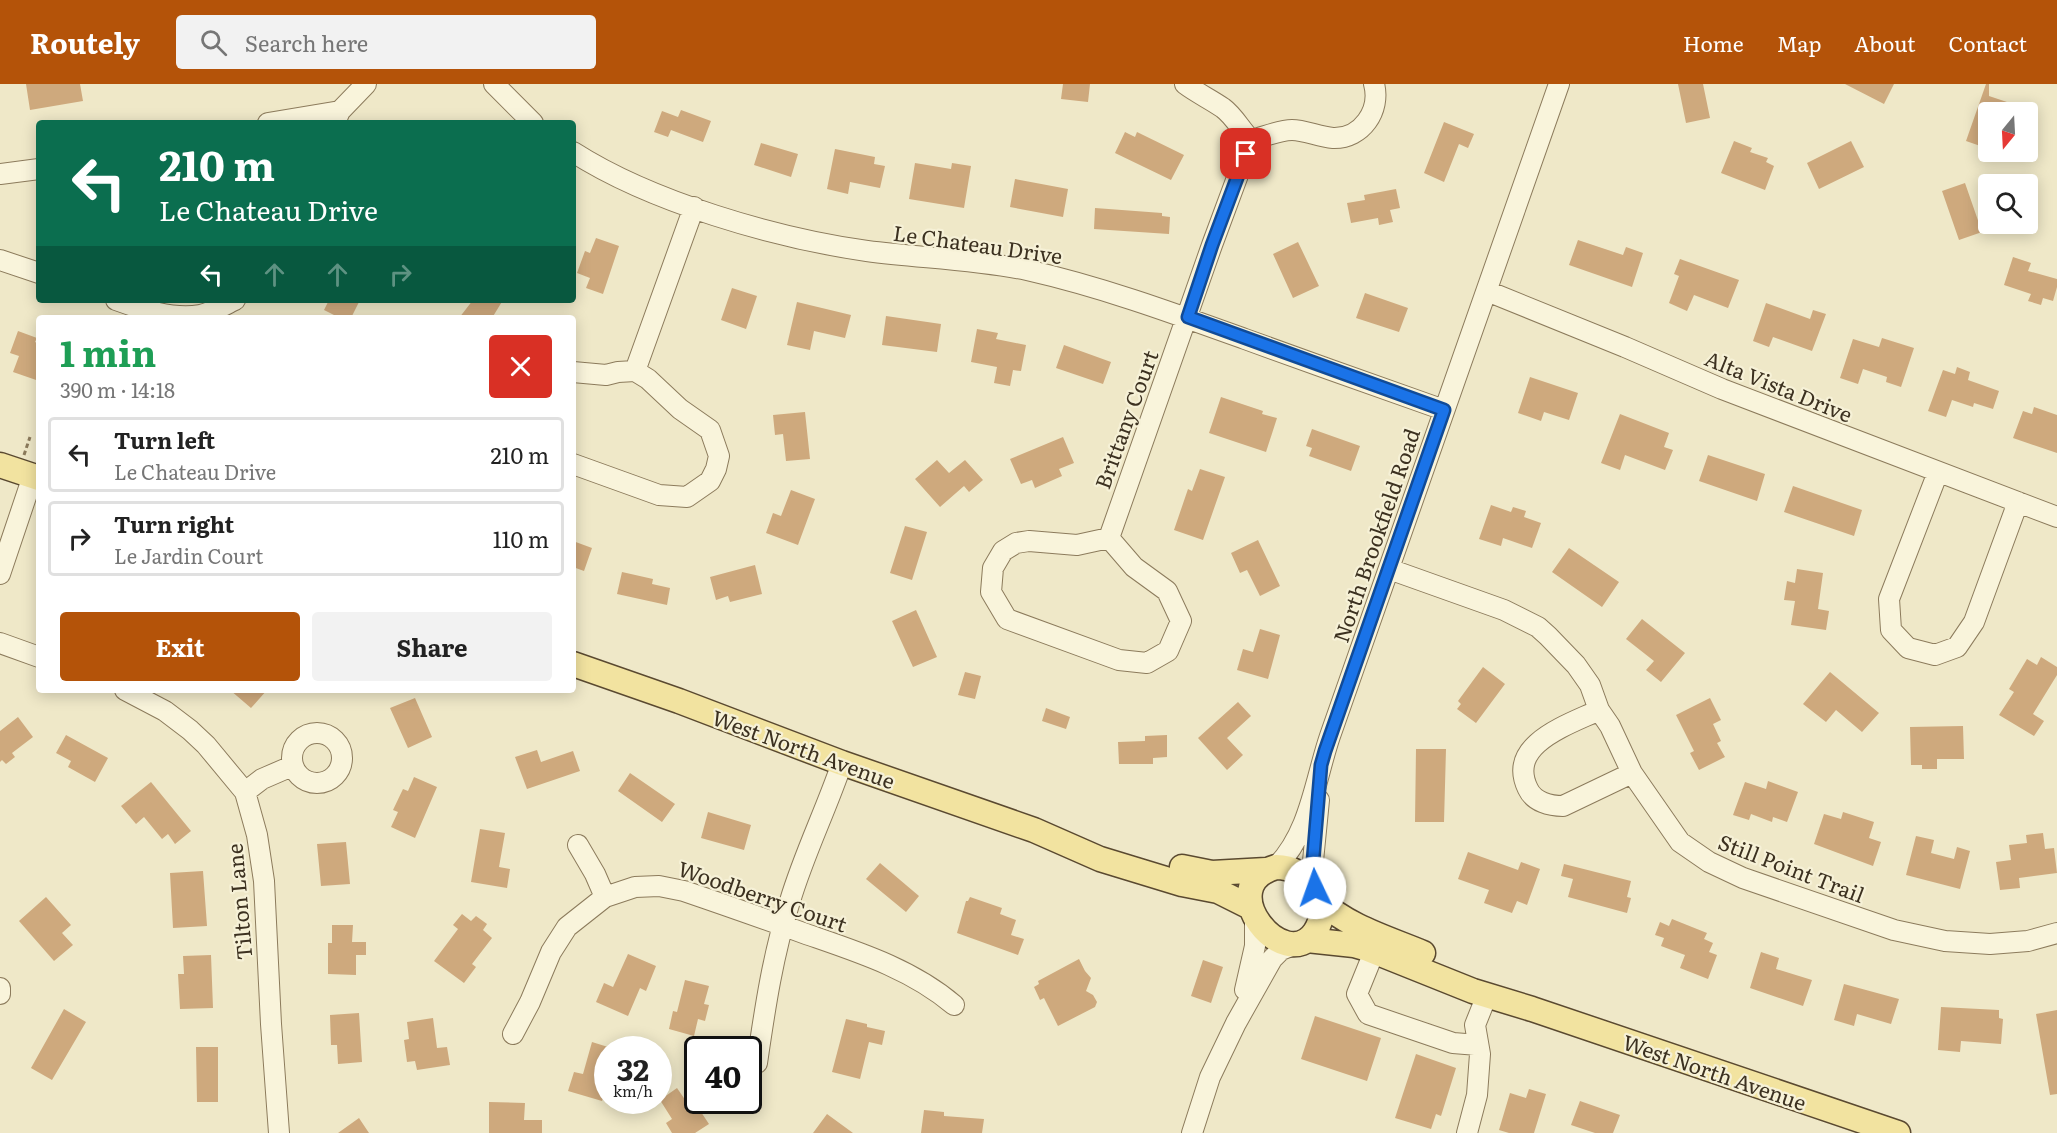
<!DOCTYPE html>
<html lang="en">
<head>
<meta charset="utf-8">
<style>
  :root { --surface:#fff; --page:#f2f2f2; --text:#222; --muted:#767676; --line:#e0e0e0; --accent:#b45309 }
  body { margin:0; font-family:Literata,serif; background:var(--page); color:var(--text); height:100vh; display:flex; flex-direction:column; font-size:22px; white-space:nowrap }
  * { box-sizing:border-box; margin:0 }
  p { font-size:20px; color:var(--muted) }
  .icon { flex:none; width:33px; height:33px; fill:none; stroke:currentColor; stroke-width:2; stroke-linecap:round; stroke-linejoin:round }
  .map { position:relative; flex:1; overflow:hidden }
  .side { position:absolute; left:36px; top:231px; width:540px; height:378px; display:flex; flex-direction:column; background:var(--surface); border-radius:6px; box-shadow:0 3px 15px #0003 }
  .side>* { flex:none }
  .top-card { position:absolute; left:36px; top:36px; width:540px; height:183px; border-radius:6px; box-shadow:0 3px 15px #0003; background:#0b6e4f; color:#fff; overflow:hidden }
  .needle { width:39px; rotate:198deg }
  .buttons { position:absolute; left:1978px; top:18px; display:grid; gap:12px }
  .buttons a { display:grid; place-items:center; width:60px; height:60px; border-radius:6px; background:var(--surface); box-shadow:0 3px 15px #0003; font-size:30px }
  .speed { position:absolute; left:594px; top:952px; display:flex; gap:12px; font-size:30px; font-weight:700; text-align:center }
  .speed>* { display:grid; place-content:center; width:78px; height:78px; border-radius:50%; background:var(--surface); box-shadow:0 3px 15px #0003; line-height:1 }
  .speed small { font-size:15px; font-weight:400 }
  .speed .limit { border:3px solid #111; border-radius:9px; background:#fff; color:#111 }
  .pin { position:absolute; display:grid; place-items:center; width:51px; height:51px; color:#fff; margin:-26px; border-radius:12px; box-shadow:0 3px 9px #0006 }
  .me { position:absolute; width:66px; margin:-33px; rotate:357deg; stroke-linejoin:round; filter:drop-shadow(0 0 4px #0008) }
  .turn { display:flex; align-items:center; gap:21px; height:126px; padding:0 24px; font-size:27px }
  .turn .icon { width:78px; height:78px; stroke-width:2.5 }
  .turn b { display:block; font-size:42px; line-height:51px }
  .lanes { display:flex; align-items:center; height:57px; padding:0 24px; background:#0003; justify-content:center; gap:30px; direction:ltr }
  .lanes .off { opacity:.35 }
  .round { display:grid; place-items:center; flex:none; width:63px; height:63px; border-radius:6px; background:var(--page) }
  .head { display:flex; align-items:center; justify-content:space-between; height:102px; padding:0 24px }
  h1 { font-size:36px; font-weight:700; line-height:45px; color:#1e9e55 }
  .action { display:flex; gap:12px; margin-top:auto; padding:12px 24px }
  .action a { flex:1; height:69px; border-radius:6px; background:var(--accent); color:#fff; font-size:24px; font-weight:700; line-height:69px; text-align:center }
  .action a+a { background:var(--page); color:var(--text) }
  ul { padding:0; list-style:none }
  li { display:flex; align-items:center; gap:18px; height:75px; margin:0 12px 9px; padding:0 12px; border:3px solid var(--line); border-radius:6px }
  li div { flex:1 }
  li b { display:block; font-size:22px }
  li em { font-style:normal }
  header { display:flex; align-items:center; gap:36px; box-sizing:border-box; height:84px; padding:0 30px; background:var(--accent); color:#fff }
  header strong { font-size:28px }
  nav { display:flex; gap:33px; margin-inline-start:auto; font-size:21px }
  .search { width:420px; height:54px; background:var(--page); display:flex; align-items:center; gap:15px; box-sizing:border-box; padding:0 21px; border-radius:6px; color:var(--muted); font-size:22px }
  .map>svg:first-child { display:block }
</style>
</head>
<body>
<header>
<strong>Routely</strong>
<div class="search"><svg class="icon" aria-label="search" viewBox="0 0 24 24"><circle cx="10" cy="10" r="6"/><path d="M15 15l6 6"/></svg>Search here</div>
<nav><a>Home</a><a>Map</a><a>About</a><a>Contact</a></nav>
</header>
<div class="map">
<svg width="2057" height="1049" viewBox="0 0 2057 1049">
  <rect width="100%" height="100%" fill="#efe8c8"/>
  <path fill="#cea97d" d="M26 0H80L83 17 30 26Z
    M1063 0H1090L1088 18 1061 15Z
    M1678 0H1703L1710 34 1686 39Z
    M1845 0H1894L1884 20Z
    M1986 0H1989V12L2007 18 2003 28H1989V65L1966 57Z
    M681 26 711 37 703 58 671 46 668 53 654 48 662 27 678 33Z
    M1444 38 1474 50 1468 64 1459 60 1444 98 1424 89Z
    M1125 48 1135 53 1137 48 1184 71 1171 96 1115 69Z
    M1734 57 1752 64 1750 68 1768 74 1766 78 1774 82 1765 106 1721 89Z
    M1851 57 1864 83 1819 105 1807 79Z
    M761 59 798 70 791 93 754 81Z
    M835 65 875 73 874 80 885 82 880 104 850 98 848 110 827 105Z
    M915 79 951 85 952 79 971 82 964 124 909 115Z
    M1015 95 1068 105 1063 133 1010 123Z
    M1965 99 1982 148 1959 156 1942 107Z
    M1396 105 1400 124 1390 126 1393 138 1379 141 1378 134 1351 139 1347 119 1365 116 1364 111Z
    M1095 124 1162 129V132L1170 133 1169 150 1094 145Z
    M596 154 619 162 603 210 586 204 590 194 577 189 585 167 590 169Z
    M1578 156 1623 171 1626 163 1643 169 1632 203 1569 181Z
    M1298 158 1319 202 1293 214 1273 170Z
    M2013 173 2031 179 2028 187 2057 195V203L2053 217 2043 214 2041 221 2028 217 2031 210 2004 201Z
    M1680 175 1739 196 1728 224 1694 211 1687 227 1669 219 1679 192 1674 190Z
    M732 204 757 212 746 245 721 236Z
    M1365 209 1408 224 1399 248 1356 234Z
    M329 216H360L351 234H340L324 226Z
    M473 216H503L492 234H459Z
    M797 218 851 231 845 254 814 247 810 266 787 261Z
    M1766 219 1810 235 1813 226 1826 230 1812 267 1773 253 1769 263 1753 257Z
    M886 232 941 240 937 268 882 261Z
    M977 245 998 249 996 255 1026 261 1021 287 1013 286 1010 302 994 299 997 283 971 278Z
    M18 247 37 254 35 258 39 260V297L13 288 19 272 10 269Z
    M1882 254 1914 264 1901 303 1886 298 1887 293 1863 285 1858 300 1840 294 1853 255 1879 263Z
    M1064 261 1111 278 1103 300 1056 284Z
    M1957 283 1970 288 1968 296 1999 307 1993 325 1974 319 1973 323 1952 316 1946 333 1928 327 1943 286 1955 290Z
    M1530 293 1578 309 1569 336 1544 328 1541 337 1518 329Z
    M1221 313 1263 327 1262 330 1277 334 1266 368 1209 349Z
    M2034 323 2057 331V369L2013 354 2023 327 2032 330Z
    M805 328 810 375 786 377 783 350 775 351 773 331Z
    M1620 330 1669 349 1664 363 1673 366 1665 386 1625 371 1620 386 1601 379Z
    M1312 345 1360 362 1351 387 1309 372 1312 364 1306 362Z
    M1063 353 1074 379 1059 385 1062 392 1035 404 1032 396 1021 400 1010 375Z
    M1708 371 1765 390 1757 417 1699 397Z
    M937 376 949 389 965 376 983 396 969 408 964 402 940 423 915 395Z
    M1200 385 1225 393 1203 456 1174 446 1188 405 1192 407Z
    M1793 402 1862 426 1854 452 1784 428Z
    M791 406 815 415 798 461 766 449 773 429 781 432Z
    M1491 421 1511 428 1513 423 1526 427 1524 433 1541 439 1532 464 1503 454 1501 462 1479 455Z
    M905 442 927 448 912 496 890 489Z
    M1258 456 1280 502 1260 512 1247 486 1240 489 1231 469Z
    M573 457 592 464 584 487 573 483Z
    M1569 464 1619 498 1602 523 1552 488Z
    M755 481 762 510 730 518 728 512 716 516 710 493Z
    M1797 485 1823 489 1818 525 1829 527 1826 546 1791 541 1795 517 1784 516 1787 497 1795 499Z
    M622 488 653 495 652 500 670 504 667 521 617 510Z
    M916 526 937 573 913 583 892 537Z
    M1642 535 1685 569 1661 598 1646 586 1654 577 1626 555Z
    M1260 545 1280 551 1268 595 1237 586 1243 565 1253 568Z
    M2041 573 2057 583V591L2033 630 2044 637 2034 652 1999 631 2014 608 2009 605 2027 575 2037 581Z
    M1483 583 1505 600 1476 639 1457 625 1461 620 1458 617Z
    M965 588 981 592 975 615 958 611Z
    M1830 588 1879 629 1862 648 1836 626 1826 638 1803 620Z
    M230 606H267L251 624Z
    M415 614 432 653 408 664 390 624Z
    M1710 614 1721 636 1713 640 1721 657 1717 659 1725 673 1699 686 1690 669 1694 667 1676 631Z
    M1238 618 1251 632 1227 654 1243 671 1227 686 1198 654Z
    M1046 624 1070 633 1066 645 1042 637Z
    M18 633 33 653 12 669 15 673 6 680 2 676 0 678V647Z
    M1963 642 1964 675H1937V685H1922V681H1911L1910 643Z
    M66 651 108 674 95 698 68 683 71 677 56 669Z
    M1167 651V673L1153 674V680H1119L1118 658 1145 657V652Z
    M1416 665H1446L1444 738H1415Z
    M537 666 541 678 573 667 580 687 527 705 515 673Z
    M630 689 675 720 662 738 618 707Z
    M414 693 437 703 415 754 391 743 398 728 393 726 403 705 408 707Z
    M1768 697 1798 708 1787 738 1773 733 1772 738 1751 730 1749 736 1733 731 1745 698 1766 705Z
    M151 698 191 747 175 760 168 750 162 755 144 733 136 740 121 722Z
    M708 728 751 741 744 766 701 754Z
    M1843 728 1874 738 1869 754 1881 758 1873 782 1814 760 1824 730 1841 735Z
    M480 745 505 749 499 783 510 785 507 804 471 798Z
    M2043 749 2045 765 2054 764 2057 789 2019 794 2020 804 2000 806 1996 778 2011 776 2009 761 2027 759 2026 751Z
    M1916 752 1934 756 1931 769 1954 775 1957 763 1970 767 1960 805 1906 791Z
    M346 758 350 800 321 802 317 760Z
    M1468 768 1518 786 1521 778 1540 785 1527 821 1517 817 1512 829 1484 819 1489 806 1458 795Z
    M880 779 919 812 906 828 866 795Z
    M1564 780 1631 797 1627 813 1631 814 1627 829 1568 813 1573 795 1561 792Z
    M203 787 207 842 173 844 170 789Z
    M46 813 71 841 62 849 73 861 54 877 19 837Z
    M970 813 1002 824 1000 830 1016 836 1011 851 1024 855 1018 871 957 849 966 817H968Z
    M462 830 471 837 476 832 487 840 483 846 492 854 472 880 476 883 464 899 434 877 458 845 453 841Z
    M1672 835 1707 849 1704 855 1713 859 1709 868 1717 871 1708 895 1680 884 1685 871 1661 862 1664 854 1655 851 1660 838 1669 842Z
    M332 841H353L352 858H366V871H356V891L328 890V859H332Z
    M1761 868 1779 874 1776 885 1812 896 1803 922 1750 904Z
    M628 870 656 882 646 907 640 904 628 932 596 918 604 899 613 903Z
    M211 871 213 924 180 925 178 890H184L183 872Z
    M1079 875 1085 887 1091 894 1086 907 1093 911 1097 918 1095 923 1058 942 1044 914 1040 916 1034 903 1039 900 1038 897Z
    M1203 876 1223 883 1211 919 1191 912Z
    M685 896 709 902 704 920 709 921 705 937 698 935 694 952 669 945 673 927 677 928Z
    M1844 900 1899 915 1891 940 1857 930 1854 942 1834 936Z
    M1941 923 1999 926V934L2003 935 2001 960 1961 957 1960 968 1938 966Z
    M64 925 86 938 52 996 31 984Z
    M2057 926V1010L2050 1011 2036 930Z
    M359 929 362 978 338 980 337 961H331L330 931Z
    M1315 932 1381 954 1367 997 1301 975Z
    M433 934 437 964 447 963 450 981 417 986 415 977 407 978 404 956 409 955 407 938Z
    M846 935 867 940V943L885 947 882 961 869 958 860 995 832 988Z
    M592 958 608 963V1000L602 1017 568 1007 574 988 583 990Z
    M196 963H218V1018H197Z
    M1416 970 1456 984 1441 1032 1436 1030 1431 1045 1395 1034Z
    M677 1004 690 1023 695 1019 709 1040 695 1049H672L666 1039 672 1035 660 1016Z
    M1529 1005 1546 1010 1534 1049H1509L1499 1046 1510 1009 1526 1014Z
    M1580 1017 1620 1031 1613 1049H1595L1571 1041Z
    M489 1018 525 1019 524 1036H542V1049H489Z
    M924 1026 944 1028V1032L984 1035 982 1049H921Z
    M827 1030 853 1049H813Z
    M359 1034 369 1049H338Z"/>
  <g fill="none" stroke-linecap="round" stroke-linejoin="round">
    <defs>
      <path id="minor" d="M494 0 533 39
        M1185 0C1197 9 1210 15 1223 24 1234 32 1241 46 1251 56 1264 53 1279 46 1292 46 1305 46 1319 53 1333 54 1362 55 1381 26 1374 0
        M268 39 340 27
        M335 39 340 27 366 0
        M573 68C651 118 775 154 867 167 920 174 975 175 1027 186 1102 203 1173 229 1245 255 1311 279 1378 303 1444 326
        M0 90 39 85
        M0 176 39 189
        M1487 207 1625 263 1722 305 2057 433
        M116 216C141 225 173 236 200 231 212 229 224 221 235 216
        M635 287 694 123
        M573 288 606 291 618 288 635 287 648 295 680 325 710 346 719 372 716 385 710 397 687 413 659 411 573 380
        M1938 388 1889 515 1891 546 1908 564 1935 571 1957 563 1974 538 2018 418
        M1109 454 1134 483 1167 507 1181 537 1168 567 1147 579 1119 576 1007 535 991 508 993 484 1003 467 1016 459 1029 457 1077 461Z
        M1109 454 1212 161 1251 56
        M1389 485 1504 526 1538 543 1548 552 1576 581 1590 601 1599 626 1610 642 1632 689 1680 758 1709 778 1743 794 1894 846 1945 857 1990 860 2028 857 2057 849
        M0 490 33 392
        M0 559 39 573
        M125 606 165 627 190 646 206 661 245 708 257 751 264 797 271 940 279 1049
        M1599 626C1568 641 1506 660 1528 705 1534 718 1550 722 1563 722L1632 689
        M292 674a25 25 0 1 1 50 0a25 25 0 1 1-50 0Z
        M245 708 262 695 292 682
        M578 761 595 790 605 813
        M1276 783C1310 749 1315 696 1330 652L1559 0
        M1315 804 1313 777 1319 716
        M1374 868 1357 910 1368 930 1453 959 1478 961
        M0 904V910
        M1245 906 1255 862V835
        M513 950 530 918 551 868 567 843 605 813 635 803 659 802 684 807C725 821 765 835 806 850 858 868 912 885 954 921
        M757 979C765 924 773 870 790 817 804 770 826 726 842 679
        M1192 1049 1210 993 1236 939 1272 875 1281 866 1294 861
        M1467 1049 1477 1011 1480 970 1475 941 1487 911"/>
      <path id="major" d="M0 381 39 394
        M573 580 679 617 842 679 1034 746 1100 775 1182 800 1218 807 1250 823
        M1182 783 1212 789 1266 786
        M1276 783C1308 783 1334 818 1315 848 1285 893 1210 802 1276 783Z
        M1319 816C1348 843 1387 854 1423 869
        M1307 856 1354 861 1368 865 1473 907 1532 925 1898 1049"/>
    </defs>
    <use href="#minor" stroke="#8c7b5c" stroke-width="22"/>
    <use href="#major" stroke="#5a4930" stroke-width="27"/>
    <path stroke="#8c7b5c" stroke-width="3" stroke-dasharray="4.5 3" stroke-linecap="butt" d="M24 371 30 353"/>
    <use href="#minor" stroke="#f9f4db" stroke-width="20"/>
    <use href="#major" stroke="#f2e3a0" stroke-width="24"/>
  </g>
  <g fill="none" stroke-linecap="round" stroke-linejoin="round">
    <defs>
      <path id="route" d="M1246 70 1212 161 1188 233 1444 326 1325 667 1321 681 1313 777 1315 804"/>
    </defs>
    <use href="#route" stroke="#114b97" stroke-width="15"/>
    <use href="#route" stroke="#1a73e8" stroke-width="10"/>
  </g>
  <g text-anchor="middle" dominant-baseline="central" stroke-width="4.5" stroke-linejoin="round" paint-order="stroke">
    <g font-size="21" fill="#3c3120" stroke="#f6f1d7">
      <text transform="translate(978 159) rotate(8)">Le Chateau Drive</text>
      <text transform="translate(1779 301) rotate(22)">Alta Vista Drive</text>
      <text transform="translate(1125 335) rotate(-70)">Brittany Court</text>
      <text transform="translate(1375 451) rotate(-71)">North Brookfield Road</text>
      <text transform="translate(804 664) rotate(20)">West North Avenue</text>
      <text transform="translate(1792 783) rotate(21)">Still Point Trail</text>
      <text transform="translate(763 811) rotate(19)">Woodberry Court</text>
      <text transform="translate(238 818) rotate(-95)">Tilton Lane</text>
      <text transform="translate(1715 987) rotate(19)">West North Avenue</text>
    </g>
  </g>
</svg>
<div class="buttons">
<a><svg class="needle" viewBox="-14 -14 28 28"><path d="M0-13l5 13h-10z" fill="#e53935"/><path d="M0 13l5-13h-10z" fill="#767676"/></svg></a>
<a><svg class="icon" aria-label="search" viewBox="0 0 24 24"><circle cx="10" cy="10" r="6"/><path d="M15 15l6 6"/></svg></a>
</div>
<div class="speed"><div>32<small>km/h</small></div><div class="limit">40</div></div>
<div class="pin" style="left:1246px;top:70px;background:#d93025"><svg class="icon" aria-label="arrive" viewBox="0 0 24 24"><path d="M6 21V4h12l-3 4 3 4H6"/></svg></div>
<svg class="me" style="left:1315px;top:804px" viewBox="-20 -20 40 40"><circle r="19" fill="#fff"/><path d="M0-13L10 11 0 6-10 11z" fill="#1a73e8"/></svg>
<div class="top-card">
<div class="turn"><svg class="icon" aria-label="left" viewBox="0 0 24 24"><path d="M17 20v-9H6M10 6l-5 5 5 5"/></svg><div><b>210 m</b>Le Chateau Drive</div></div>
<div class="lanes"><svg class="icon" aria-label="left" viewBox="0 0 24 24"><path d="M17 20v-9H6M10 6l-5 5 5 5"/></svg><svg class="icon off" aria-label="ahead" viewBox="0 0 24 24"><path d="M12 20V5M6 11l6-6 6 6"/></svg><svg class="icon off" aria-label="ahead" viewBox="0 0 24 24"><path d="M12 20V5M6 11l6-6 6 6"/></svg><svg class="icon off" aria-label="right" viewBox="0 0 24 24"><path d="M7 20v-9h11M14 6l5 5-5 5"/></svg></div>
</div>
<section class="side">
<div class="head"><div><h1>1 min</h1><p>390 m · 14:18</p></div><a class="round" style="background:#d93025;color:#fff"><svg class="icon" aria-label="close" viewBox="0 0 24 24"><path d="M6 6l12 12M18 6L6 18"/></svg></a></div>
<ul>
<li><svg class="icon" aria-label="left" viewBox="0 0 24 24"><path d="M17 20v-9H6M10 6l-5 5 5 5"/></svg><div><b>Turn left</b><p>Le Chateau Drive</p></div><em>210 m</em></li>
<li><svg class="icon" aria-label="right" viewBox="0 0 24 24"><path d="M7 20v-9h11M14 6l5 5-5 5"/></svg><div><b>Turn right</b><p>Le Jardin Court</p></div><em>110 m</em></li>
</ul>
<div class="action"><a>Exit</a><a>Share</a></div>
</section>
</div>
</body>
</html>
